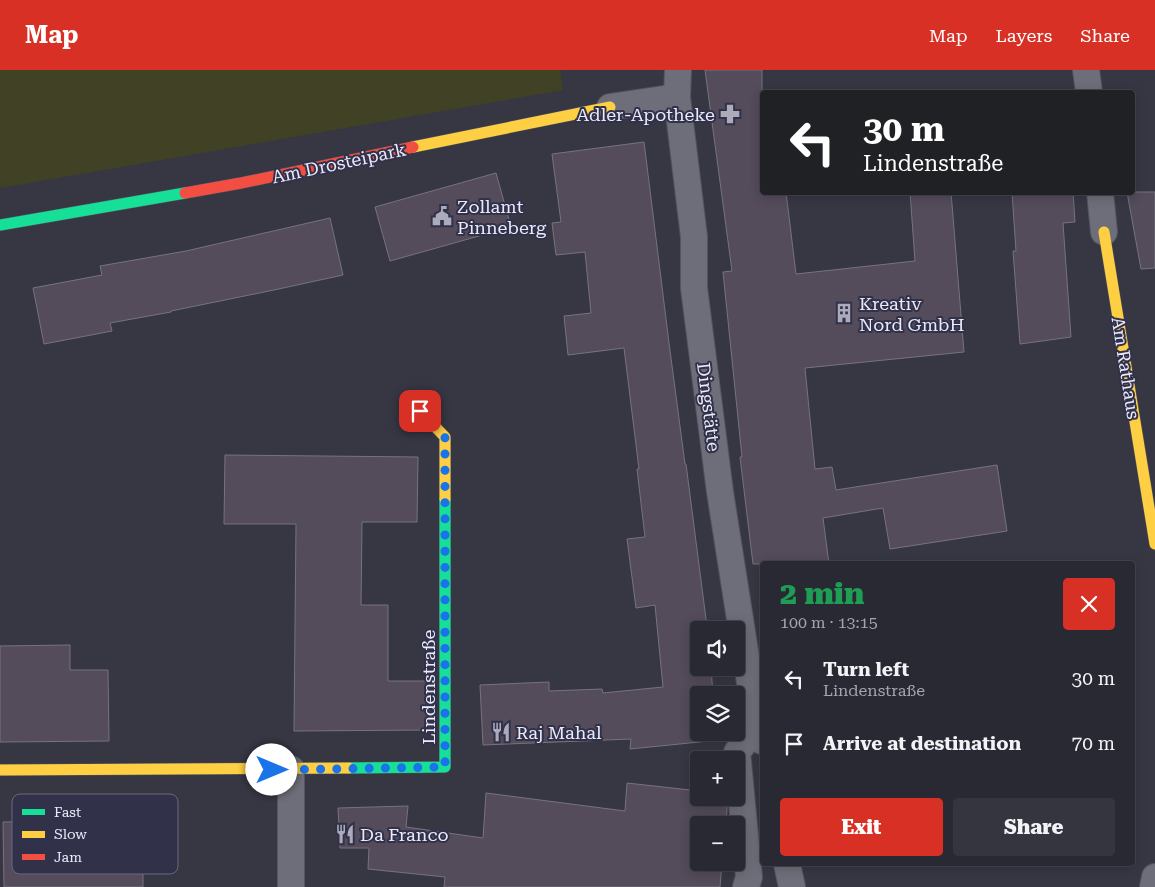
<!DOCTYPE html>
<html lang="en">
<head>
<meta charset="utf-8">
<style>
  :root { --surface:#292933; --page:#35353f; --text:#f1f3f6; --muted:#a5a6ac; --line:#45454e; --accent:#d93025 }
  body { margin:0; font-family:"Roboto Serif",serif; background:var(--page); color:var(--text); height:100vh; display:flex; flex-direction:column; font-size:19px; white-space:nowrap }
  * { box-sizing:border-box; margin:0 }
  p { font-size:16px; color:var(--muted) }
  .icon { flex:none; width:28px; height:28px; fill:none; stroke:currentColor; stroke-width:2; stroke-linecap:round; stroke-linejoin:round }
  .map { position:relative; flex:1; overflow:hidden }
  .sheet { position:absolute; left:760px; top:491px; width:375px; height:305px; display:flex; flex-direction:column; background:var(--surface); border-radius:5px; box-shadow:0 2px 12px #0003,0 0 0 1px var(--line) }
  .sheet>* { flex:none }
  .banner { position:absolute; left:760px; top:20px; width:375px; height:105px; border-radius:5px; box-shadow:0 2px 12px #0003,0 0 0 1px var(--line); background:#202124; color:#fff; overflow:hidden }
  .controls { position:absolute; left:690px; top:551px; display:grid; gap:10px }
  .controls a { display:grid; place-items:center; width:55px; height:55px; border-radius:5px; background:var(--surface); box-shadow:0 2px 12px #0003,0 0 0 1px var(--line); font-size:25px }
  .pin { position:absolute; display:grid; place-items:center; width:42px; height:42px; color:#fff; margin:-21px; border-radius:10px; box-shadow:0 2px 8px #0006 }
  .me { position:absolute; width:55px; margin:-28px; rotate:90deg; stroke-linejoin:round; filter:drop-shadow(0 0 4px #0008) }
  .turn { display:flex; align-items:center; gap:18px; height:105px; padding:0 20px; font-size:22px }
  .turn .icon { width:65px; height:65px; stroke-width:2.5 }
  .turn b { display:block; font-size:35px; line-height:42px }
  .round { display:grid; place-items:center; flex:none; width:52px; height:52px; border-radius:5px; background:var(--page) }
  .headline { display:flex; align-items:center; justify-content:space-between; height:85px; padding:0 20px }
  h1 { font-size:30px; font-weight:800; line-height:38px; color:#1e9e55 }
  .action { display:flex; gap:10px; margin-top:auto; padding:10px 20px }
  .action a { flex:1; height:58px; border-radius:5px; background:var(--accent); color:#fff; font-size:20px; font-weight:800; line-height:58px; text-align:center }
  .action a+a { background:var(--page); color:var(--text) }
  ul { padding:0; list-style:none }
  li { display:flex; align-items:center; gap:15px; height:65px; padding:0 20px }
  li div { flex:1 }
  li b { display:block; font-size:19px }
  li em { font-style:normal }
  header { display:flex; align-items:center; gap:30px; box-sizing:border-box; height:70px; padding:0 25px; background:var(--accent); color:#fff }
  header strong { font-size:24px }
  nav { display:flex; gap:28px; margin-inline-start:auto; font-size:18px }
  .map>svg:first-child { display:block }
</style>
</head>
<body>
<header>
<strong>Map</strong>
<nav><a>Map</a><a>Layers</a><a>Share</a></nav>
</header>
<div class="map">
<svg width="1155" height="817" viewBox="0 0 1155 817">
  <rect width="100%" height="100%" fill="#373744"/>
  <path fill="#414225" d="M0 0H560L563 20 0 118Z"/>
  <path fill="#544b5b" stroke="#77737e" d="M705 0H762V122H786L796 204 915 191 910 122H951L964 282 805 298 815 399 832 397 836 420 997 395 1007 461 890 479 883 438 823 448 829 494H753L740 387H742L723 202 732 201Z
    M644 72 669 273 685 394H686L707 557V560H699V598H711L713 625H699V662H718L719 670 630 679 631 669 483 675 480 615 549 612V621L602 619 603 623 663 617 655 535 636 538 627 469 645 467 637 399H639L624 278 568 285 564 246 591 243 585 182 556 185 552 153 561 152 552 84Z
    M496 103 511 157 390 191 375 137Z
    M1012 122H1073L1075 152 1063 153 1071 267 1020 274 1013 181H1016Z
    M1127 122H1155V198L1141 199Z
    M330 148 343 205 274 220 171 241V242L110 253 112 261 44 274 33 218 102 205 100 196 186 181Z
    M225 385 418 387 417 452H362L361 535H388V611H429V660L294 661 296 454H224Z
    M70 575V600H108L109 671 0 672V576Z
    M627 713 699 721V728H726L727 739 726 755H699V792H722L720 817H444L445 807 368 799 369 778H340L338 738 408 736 406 757 483 768 486 723 625 741Z
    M70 751V774L143 773V817H4L3 752Z"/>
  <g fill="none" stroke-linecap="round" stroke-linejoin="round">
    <defs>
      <path id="street" d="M678 0 677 27 694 167V218L720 422 757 657 762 671
        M1086 0 1089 22
        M610 37 677 27
        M1100 122 1104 162
        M787 794 792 817
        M291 817V699
        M746 817 749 807 737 682 757 657
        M1153 817 1155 807"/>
      <path id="fast" d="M0 155 185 123
        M349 698 445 697V429"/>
      <path id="slow" d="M413 77 610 37
        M1104 162 1155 474
        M420 341 445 367V429
        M0 700 349 698"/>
      <path id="jam" d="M185 123 241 113 413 77"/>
    </defs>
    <use href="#street" stroke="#545461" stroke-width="28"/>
    <use href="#fast" stroke="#545461" stroke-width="12"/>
    <use href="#slow" stroke="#545461" stroke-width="12"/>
    <use href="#jam" stroke="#545461" stroke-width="12"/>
    <use href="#street" stroke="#6e6e7a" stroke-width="26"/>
    <use href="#fast" stroke="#16e098" stroke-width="11"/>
    <use href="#slow" stroke="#ffcf43" stroke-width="11"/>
    <use href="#jam" stroke="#f24e42" stroke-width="11"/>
  </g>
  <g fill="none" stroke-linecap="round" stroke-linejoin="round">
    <path stroke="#1a73e8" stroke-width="9" stroke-dasharray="0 16.2" d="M272 700 445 697V367L420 341"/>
  </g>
  <defs>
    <symbol id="pharmacy-bare" viewBox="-9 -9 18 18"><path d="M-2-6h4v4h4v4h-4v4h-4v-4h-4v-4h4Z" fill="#ababbb" stroke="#31314a" stroke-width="2.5" paint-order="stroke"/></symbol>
    <symbol id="civic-bare" viewBox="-9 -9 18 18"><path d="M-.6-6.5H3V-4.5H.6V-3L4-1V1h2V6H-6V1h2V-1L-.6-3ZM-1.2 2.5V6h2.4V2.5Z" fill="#ababbb" stroke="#31314a" stroke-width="2.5" paint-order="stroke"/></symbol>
    <symbol id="building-bare" viewBox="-9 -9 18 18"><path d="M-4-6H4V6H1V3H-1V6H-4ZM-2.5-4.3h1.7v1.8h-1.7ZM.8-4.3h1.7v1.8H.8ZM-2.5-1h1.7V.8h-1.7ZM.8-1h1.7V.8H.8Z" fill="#ababbb" stroke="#31314a" stroke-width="2.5" paint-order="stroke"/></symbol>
    <symbol id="restaurant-bare" viewBox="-9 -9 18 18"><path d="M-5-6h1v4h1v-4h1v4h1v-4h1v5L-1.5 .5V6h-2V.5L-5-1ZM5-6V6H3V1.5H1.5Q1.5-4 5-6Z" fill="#ababbb" stroke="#31314a" stroke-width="2.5" paint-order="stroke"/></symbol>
  </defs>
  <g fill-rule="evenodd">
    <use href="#pharmacy-bare" x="716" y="30" width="28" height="28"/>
    <use href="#civic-bare" x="428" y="132" width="28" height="28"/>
    <use href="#building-bare" x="830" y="229" width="28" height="28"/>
    <use href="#restaurant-bare" x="487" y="648" width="28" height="28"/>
    <use href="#restaurant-bare" x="331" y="750" width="28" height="28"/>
  </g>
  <g text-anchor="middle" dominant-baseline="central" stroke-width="4" stroke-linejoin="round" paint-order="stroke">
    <g font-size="18" fill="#eaeafb" stroke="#31314a" text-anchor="start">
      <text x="715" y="44" text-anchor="end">Adler-Apotheke</text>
      <text x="457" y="136">Zollamt<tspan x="457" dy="21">Pinneberg</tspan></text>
      <text x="859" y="233">Kreativ<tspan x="859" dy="21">Nord GmbH</tspan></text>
      <text x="516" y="662">Raj Mahal</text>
      <text x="360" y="764">Da Franco</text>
    </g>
    <g font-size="18" fill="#eaeafb" stroke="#31314a">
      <text transform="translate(339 93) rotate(-12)">Am Drosteipark</text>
      <text transform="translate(1126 298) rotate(81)">Am Rathaus</text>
      <text transform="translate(709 337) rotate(83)">Dingstätte</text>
      <text transform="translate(428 617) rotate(-90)">Lindenstraße</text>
    </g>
  </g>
  <rect x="12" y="724" width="166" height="80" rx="8" fill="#31314a" stroke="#68687f" stroke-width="1"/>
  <rect x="22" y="739" width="23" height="6" fill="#16e098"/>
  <rect x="22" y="761" width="23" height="7" fill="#ffcf43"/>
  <rect x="22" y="784" width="23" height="6" fill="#f24e42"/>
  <g font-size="14" fill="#eaeafb">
    <text x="54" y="747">Fast</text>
    <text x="54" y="769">Slow</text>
    <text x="54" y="792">Jam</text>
  </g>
</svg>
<div class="controls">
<a><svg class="icon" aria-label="sound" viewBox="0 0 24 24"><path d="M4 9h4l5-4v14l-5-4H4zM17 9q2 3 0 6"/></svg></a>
<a><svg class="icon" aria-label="layers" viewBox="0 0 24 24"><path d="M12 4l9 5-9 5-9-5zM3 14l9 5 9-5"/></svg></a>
<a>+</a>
<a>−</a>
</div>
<div class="pin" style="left:420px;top:341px;background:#d93025"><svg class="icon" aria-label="arrive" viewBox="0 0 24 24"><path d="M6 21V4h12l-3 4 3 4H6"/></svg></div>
<svg class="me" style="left:272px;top:700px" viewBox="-20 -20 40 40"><circle r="19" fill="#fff"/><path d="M0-13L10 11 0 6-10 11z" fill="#1a73e8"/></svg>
<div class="banner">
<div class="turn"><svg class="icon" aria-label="left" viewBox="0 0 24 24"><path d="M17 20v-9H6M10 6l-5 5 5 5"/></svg><div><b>30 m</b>Lindenstraße</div></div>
</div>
<section class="sheet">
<div class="headline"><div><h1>2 min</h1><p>100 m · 13:15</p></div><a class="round" style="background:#d93025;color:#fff"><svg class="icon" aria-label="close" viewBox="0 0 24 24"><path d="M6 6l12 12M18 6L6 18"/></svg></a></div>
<ul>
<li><svg class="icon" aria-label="left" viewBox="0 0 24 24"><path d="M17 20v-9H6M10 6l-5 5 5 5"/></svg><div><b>Turn left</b><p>Lindenstraße</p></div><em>30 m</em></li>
<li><svg class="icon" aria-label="arrive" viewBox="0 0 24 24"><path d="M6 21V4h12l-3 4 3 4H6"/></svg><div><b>Arrive at destination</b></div><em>70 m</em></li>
</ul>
<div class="action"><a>Exit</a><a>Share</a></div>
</section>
</div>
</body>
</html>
